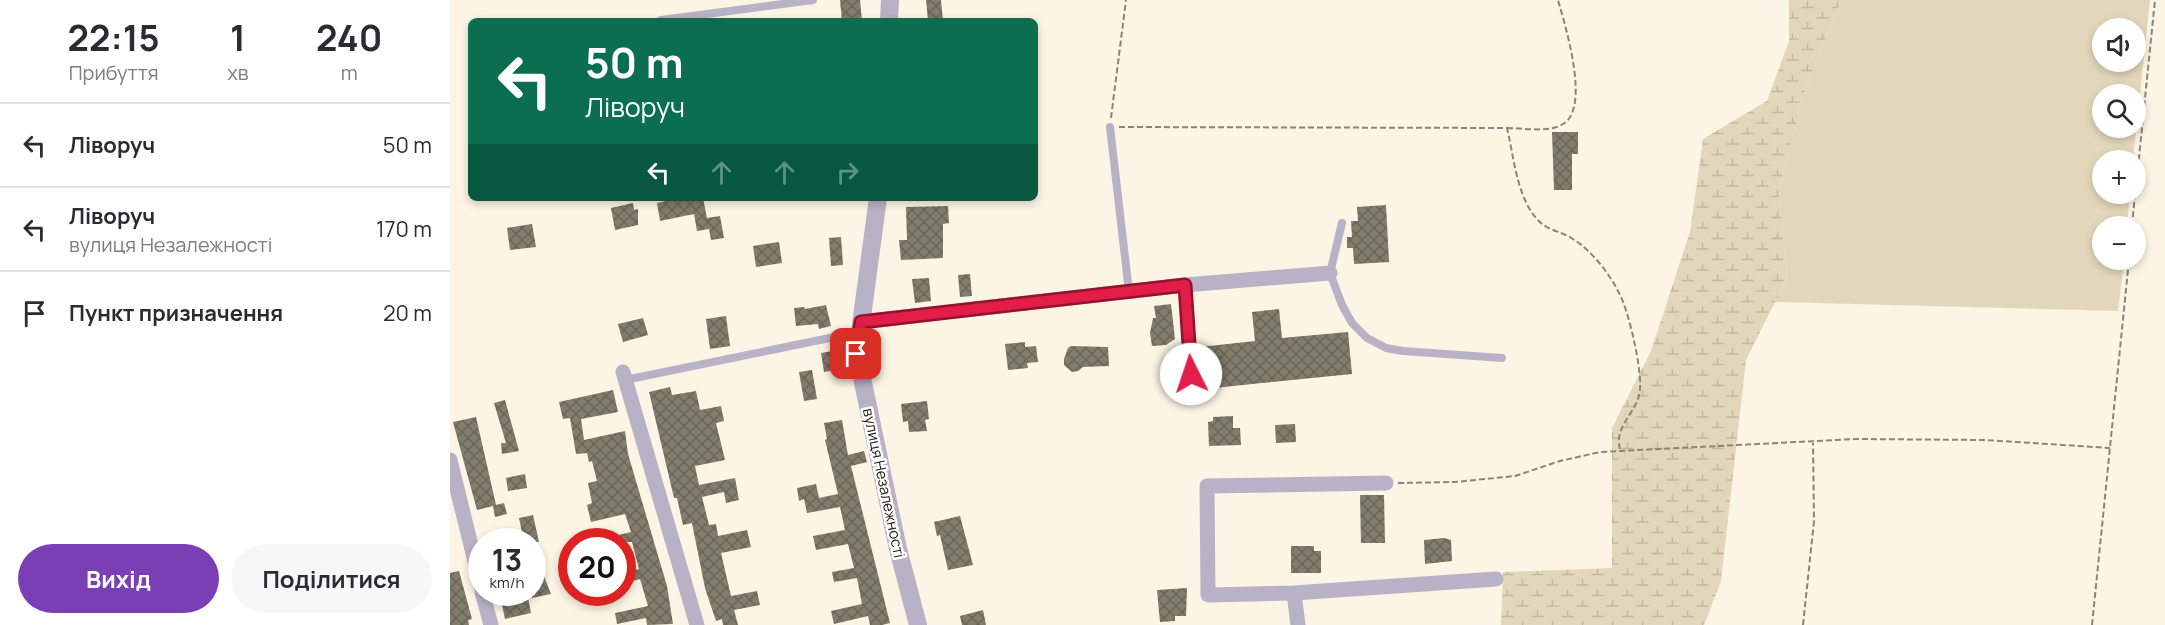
<!DOCTYPE html>
<html lang="uk">
<head>
<meta charset="utf-8">
<style>
  :root { --surface:#fff; --page:#f7f7f7; --text:#2b2b33; --muted:#7c7c81; --line:#e1e1e2; --accent:#7b3fb5 }
  body { margin:0; font-family:Manrope,sans-serif; background:var(--page); color:var(--text); height:100vh; display:flex; flex-direction:column; font-size:22px; white-space:nowrap }
  * { box-sizing:border-box; margin:0 }
  p { font-size:20px; color:var(--muted) }
  .icon { flex:none; width:33px; height:33px; fill:none; stroke:currentColor; stroke-width:2; stroke-linecap:round; stroke-linejoin:round }
  .map { position:relative; flex:1; overflow:hidden }
  .sheet { display:flex; flex-direction:column; background:var(--surface); width:450px }
  .sheet>* { flex:none }
  .banner { position:absolute; left:18px; top:18px; width:570px; height:183px; border-radius:9px; box-shadow:0 3px 9px #0003; background:#0b6e4f; color:#fff; overflow:hidden }
  .fabs { position:absolute; left:1642px; top:18px; display:grid; gap:12px }
  .fabs a { display:grid; place-items:center; width:54px; height:54px; border-radius:50%; background:var(--surface); box-shadow:0 3px 9px #0003; font-size:30px }
  .speed { position:absolute; left:18px; top:528px; display:flex; gap:12px; font-size:30px; font-weight:700; text-align:center }
  .speed>* { display:grid; place-content:center; width:78px; height:78px; border-radius:50%; background:var(--surface); box-shadow:0 3px 9px #0003; line-height:1 }
  .speed small { font-size:15px; font-weight:400 }
  .speed .limit { border:9px solid #d22; background:#fff; color:#111 }
  .pin { position:absolute; display:grid; place-items:center; width:51px; height:51px; color:#fff; margin:-26px; border-radius:12px; box-shadow:0 3px 9px #0006 }
  .me { position:absolute; width:66px; margin:-33px; rotate:356deg; stroke-linejoin:round; filter:drop-shadow(0 0 4px #0008) }
  .turn { display:flex; align-items:center; gap:21px; height:126px; padding:0 18px; font-size:27px }
  .turn .icon { width:78px; height:78px; stroke-width:2.5 }
  .turn b { display:block; font-size:42px; line-height:51px }
  .lanes { display:flex; align-items:center; height:57px; padding:0 18px; background:#0003; justify-content:center; gap:30px; direction:ltr }
  .lanes .off { opacity:.35 }
  .eta { display:flex; justify-content:space-evenly; align-items:center; height:102px; text-align:center }
  .eta b { font-size:36px; font-weight:700; line-height:42px }
  .button { display:flex; gap:12px; margin-top:auto; padding:12px 18px }
  .button a { flex:1; height:69px; border-radius:36px; background:var(--accent); color:#fff; font-size:24px; font-weight:700; line-height:69px; text-align:center }
  .button a+a { background:var(--page); color:var(--text) }
  ul { padding:0; list-style:none }
  li { display:flex; align-items:center; gap:18px; height:84px; padding:0 18px; border-top:2px solid var(--line) }
  li div { flex:1 }
  li b { display:block; font-size:22px }
  li em { font-style:normal }
  main { display:flex; flex:1; min-height:0 }
  .map>svg:first-child { display:block }
</style>
</head>
<body>
<main>
<section class="sheet">
<div class="eta">
<div><b>22:15</b><p>Прибуття</p></div>
<div><b>1</b><p>хв</p></div>
<div><b>240</b><p>m</p></div>
</div>
<ul>
<li><svg class="icon" aria-label="left" viewBox="0 0 24 24"><path d="M17 20v-9H6M10 6l-5 5 5 5"/></svg><div><b>Ліворуч</b></div><em>50 m</em></li>
<li><svg class="icon" aria-label="left" viewBox="0 0 24 24"><path d="M17 20v-9H6M10 6l-5 5 5 5"/></svg><div><b>Ліворуч</b><p>вулиця Незалежності</p></div><em>170 m</em></li>
<li><svg class="icon" aria-label="arrive" viewBox="0 0 24 24"><path d="M6 21V4h12l-3 4 3 4H6"/></svg><div><b>Пункт призначення</b></div><em>20 m</em></li>
</ul>
<div class="button"><a>Вихід</a><a>Поділитися</a></div>
</section>
<div class="map">
<svg width="1715" height="625" viewBox="0 0 1715 625">
  <defs>
    <pattern id="wetland-marsh" width="20" height="14" patternUnits="userSpaceOnUse" patternTransform="scale(1.5)"><rect width="20" height="14" fill="#e3d7bb"/><path d="M1 5h8M5 5V1M11 12h8M15 12V8" fill="none" stroke="#c2b8a0"/></pattern>
    <pattern id="building-cross-hatch" width="8" height="8" patternUnits="userSpaceOnUse" patternTransform="scale(1.5)"><rect width="8" height="8" fill="#827c6d"/><path d="M0 0l8 8M0 8l8-8" fill="none" stroke="#6a6558"/></pattern>
  </defs>
  <rect width="100%" height="100%" fill="#fcf5e5"/>
  <path fill="#e3d7bb" fill-rule="evenodd" d="M1391 0H1700L1683 160H1653V194H1680L1677 226H1653V260H1674L1668 311 1325 302 1337 278 1329 189 1356 87ZM1653 28H1686V62H1653ZM1653 94H1686V128H1653Z"/>
  <path fill="url(#wetland-marsh)" d="M1339 0H1391L1356 87 1329 189 1337 278 1296 360 1271 581 1254 625H1051L1053 572 1162 568V428L1201 351 1240 232 1253 139 1317 101 1339 41Z"/>
  <path fill="url(#building-cross-hatch)" d="M390 0H410L412 21H392Z
    M476 0H491L493 21H478Z
    M1102 132H1128V154H1122V190H1104Z
    M228 198H253L257 218 270 216 274 238 261 240 259 229 247 231 244 214 210 221 207 203Z
    M183 203 184 210 188 209V225L165 230 161 208Z
    M936 205 939 262 904 264 903 248H897V237H902L901 221H908L907 207Z
    M498 206 499 223 493 224V258L451 260 449 240H457L456 207Z
    M82 224 86 247 60 250 57 228Z
    M391 237 393 265 381 266 379 238Z
    M329 242 332 263 306 267 303 246Z
    M520 274 522 296 510 297 508 275Z
    M479 278 481 301 465 303 462 279Z
    M721 304 725 339 716 345 702 346 700 333 703 318H706L704 306Z
    M376 305 381 326 369 329 368 324 346 326 344 308 354 307 355 309Z
    M829 309 832 338 898 332 902 374 754 389 750 347 805 341 802 312Z
    M276 316 280 346 260 349 256 319Z
    M193 318 198 335 173 342 168 324Z
    M575 342V347L586 346 588 362 577 363 578 368 558 370 555 344Z
    M621 346 658 347 659 366 633 367 628 371 622 372 614 365V359L618 348Z
    M388 350 391 369 374 372 371 353Z
    M362 370 367 399 354 401 349 372Z
    M220 387 222 395 246 391 250 410 271 406 274 421 266 423 275 460 245 466 249 485 285 478 289 500 276 503 274 492 252 497 259 525 266 524 268 536 297 530 301 547 271 553 281 596 307 591 310 605 284 610 288 625H273L272 619 266 621 255 588 242 523 233 525 227 498H224L199 392Z
    M163 390 168 412 131 419 134 440 175 431 178 454 217 586 223 624 197 625 196 618 167 624 165 613 198 606 190 579 172 584V573L189 569 182 542H156V538L181 532 175 514 141 522 137 505 142 503 138 483 147 481 142 461 139 462 137 453 126 454 120 418 113 419 109 402Z
    M55 400 69 451 52 454 51 443H56L44 403Z
    M477 401 479 419 475 420 477 431 459 432 458 421 453 422 451 404Z
    M783 416V428H790L791 445 759 446 758 422 763 421V417Z
    M26 417 46 505 54 503 57 514 45 517 43 506 27 510 3 422Z
    M392 420 398 455 414 451 417 462 401 466 440 623 432 625H420L418 616 384 624 381 611 412 604 407 578 384 582 382 572 404 568 398 544 366 550 363 536 395 530 390 507 357 513 354 499 349 501 347 488 366 484 369 498 388 494 375 440 377 439 374 423Z
    M845 424 846 442 826 443 825 425Z
    M75 474 77 488 58 491 56 478Z
    M910 495H934L935 543H911Z
    M83 515 89 542H74L69 518Z
    M510 516 523 565 498 570 490 535 487 536 484 522Z
    M994 538 1001 540 1002 561 975 564 974 540Z
    M841 546H864V551H871V573H841Z
    M9 571 22 619 18 620 19 625H0V573Z
    M92 571 101 594 82 598V573Z
    M737 588 736 616H725V621L710 622 707 590Z
    M66 592H77L81 613 55 619 50 596Z
    M533 610 536 625H512L510 616Z"/>
  <g fill="none" stroke-linecap="round" stroke-linejoin="round">
    <path stroke="#89857b" stroke-width="2" stroke-dasharray="6 3" stroke-linecap="butt" d="M661 118 676 0
      M669 127 1057 128C1064 157 1067 202 1091 223 1100 231 1113 232 1123 239 1142 251 1160 274 1170 295 1179 312 1192 370 1190 389 1189 413 1161 426 1171 452
      M1057 128C1073 128 1099 133 1113 124 1141 108 1115 25 1108 0
      M1686 187 1705 0
      M1682 226 1685 194
      M948 483 1005 482 1065 476 1110 461 1150 452 1406 439 1535 440 1660 448
      M1353 625 1364 521 1363 443
      M1642 625 1679 260"/>
    <path stroke="#b9b1c5" stroke-width="8" d="M211 20 363 0
      M660 127 679 292
      M892 223 880 273 892 305 902 323 917 338 936 348 953 351 1052 358
      M735 285 741 374
      M175 380 409 332"/>
    <path stroke="#b9b1c5" stroke-width="15" d="M411 322 735 285 880 273
      M173 372 247 625
      M0 460 32 590
      M936 483 757 486 758 595 844 593 1046 579
      M32 592 41 625
      M844 593 848 625"/>
    <path stroke="#b9b1c5" stroke-width="18" d="M439 21 440 0
      M428 198 407 354 448 549 468 625"/>
  </g>
  <g fill="none" stroke-linecap="round" stroke-linejoin="round">
    <defs>
      <path id="route" d="M406 354 411 322 735 285 741 374"/>
    </defs>
    <use href="#route" stroke="#92132f" stroke-width="15"/>
    <use href="#route" stroke="#e11d48" stroke-width="10"/>
  </g>
  <g text-anchor="middle" dominant-baseline="central" stroke-width="5" stroke-linejoin="round" paint-order="stroke">
    <g font-size="15" fill="#1a1813" stroke="#fff">
      <text transform="translate(434 483) rotate(78)">вулиця Незалежності</text>
    </g>
  </g>
</svg>
<div class="fabs">
<a><svg class="icon" aria-label="sound" viewBox="0 0 24 24"><path d="M4 9h4l5-4v14l-5-4H4zM17 9q2 3 0 6"/></svg></a>
<a><svg class="icon" aria-label="search" viewBox="0 0 24 24"><circle cx="10" cy="10" r="6"/><path d="M15 15l6 6"/></svg></a>
<a>+</a>
<a>−</a>
</div>
<div class="speed"><div>13<small>km/h</small></div><div class="limit">20</div></div>
<div class="pin" style="left:406px;top:354px;background:#d93025"><svg class="icon" aria-label="arrive" viewBox="0 0 24 24"><path d="M6 21V4h12l-3 4 3 4H6"/></svg></div>
<svg class="me" style="left:741px;top:374px" viewBox="-20 -20 40 40"><circle r="19" fill="#fff"/><path d="M0-13L10 11 0 6-10 11z" fill="#e11d48"/></svg>
<div class="banner">
<div class="turn"><svg class="icon" aria-label="left" viewBox="0 0 24 24"><path d="M17 20v-9H6M10 6l-5 5 5 5"/></svg><div><b>50 m</b>Ліворуч</div></div>
<div class="lanes"><svg class="icon" aria-label="left" viewBox="0 0 24 24"><path d="M17 20v-9H6M10 6l-5 5 5 5"/></svg><svg class="icon off" aria-label="ahead" viewBox="0 0 24 24"><path d="M12 20V5M6 11l6-6 6 6"/></svg><svg class="icon off" aria-label="ahead" viewBox="0 0 24 24"><path d="M12 20V5M6 11l6-6 6 6"/></svg><svg class="icon off" aria-label="right" viewBox="0 0 24 24"><path d="M7 20v-9h11M14 6l5 5-5 5"/></svg></div>
</div>
</div>
</main>
</body>
</html>
